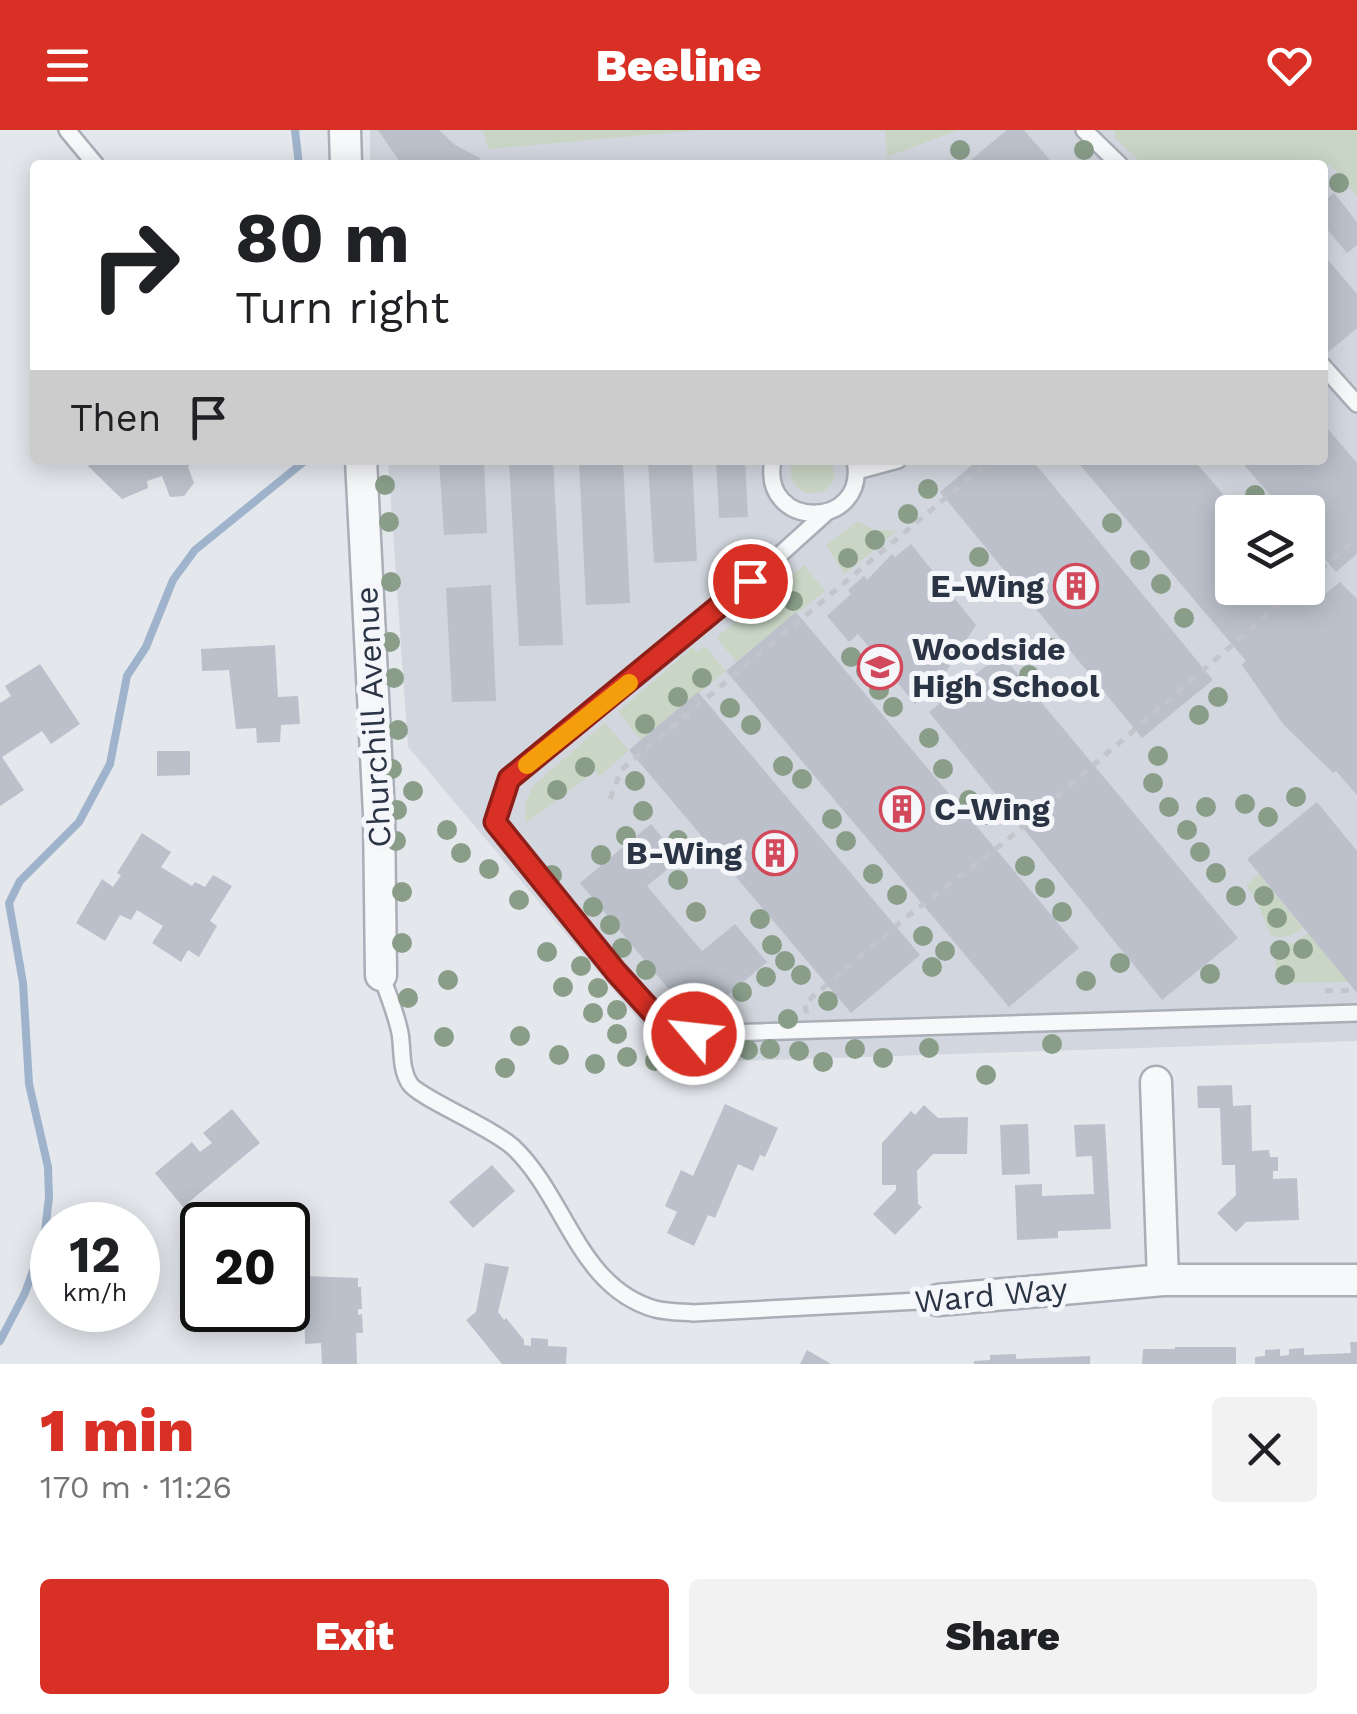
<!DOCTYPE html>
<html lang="en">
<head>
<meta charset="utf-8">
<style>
  :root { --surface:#fff; --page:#f2f2f2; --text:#202124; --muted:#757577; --accent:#d93025 }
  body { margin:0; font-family:"Work Sans",sans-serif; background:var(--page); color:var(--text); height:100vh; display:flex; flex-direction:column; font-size:38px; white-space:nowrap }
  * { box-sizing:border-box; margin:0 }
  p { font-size:32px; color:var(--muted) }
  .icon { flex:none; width:55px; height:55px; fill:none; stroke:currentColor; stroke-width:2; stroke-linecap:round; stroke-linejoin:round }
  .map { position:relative; height:1234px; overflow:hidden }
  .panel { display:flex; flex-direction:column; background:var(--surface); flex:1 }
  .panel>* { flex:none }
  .banner { position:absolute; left:30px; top:30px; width:1298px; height:305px; border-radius:10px; box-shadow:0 5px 25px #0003; background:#fff; color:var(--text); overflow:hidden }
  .fabs { position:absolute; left:1215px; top:365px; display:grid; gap:20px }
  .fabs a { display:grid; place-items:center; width:110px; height:110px; border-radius:10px; background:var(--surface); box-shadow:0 5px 25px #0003; font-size:50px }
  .speed { position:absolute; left:30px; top:1072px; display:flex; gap:20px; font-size:50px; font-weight:700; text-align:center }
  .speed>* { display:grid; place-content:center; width:130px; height:130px; border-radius:50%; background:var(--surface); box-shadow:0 5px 25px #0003; line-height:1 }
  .speed small { font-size:25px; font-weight:400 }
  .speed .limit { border:5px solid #111; border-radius:15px; background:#fff; color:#111 }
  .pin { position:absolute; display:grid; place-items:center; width:85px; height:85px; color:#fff; margin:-42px; border:5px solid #fff; border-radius:50%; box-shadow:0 2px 10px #0007 }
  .me { position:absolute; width:110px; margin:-55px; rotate:298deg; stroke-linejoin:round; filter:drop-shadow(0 0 8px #0008) }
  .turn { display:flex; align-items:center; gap:35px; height:210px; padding:0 40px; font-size:45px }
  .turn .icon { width:130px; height:130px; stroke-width:2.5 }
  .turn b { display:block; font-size:70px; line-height:85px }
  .then { display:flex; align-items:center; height:95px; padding:0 40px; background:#0003; gap:20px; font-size:38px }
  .round { display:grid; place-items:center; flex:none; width:105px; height:105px; border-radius:10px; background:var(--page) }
  .headline { display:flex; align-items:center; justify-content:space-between; height:170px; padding:0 40px }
  h1 { font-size:60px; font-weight:800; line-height:75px; color:var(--accent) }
  .button { display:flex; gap:20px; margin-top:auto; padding:20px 40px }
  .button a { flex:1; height:115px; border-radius:10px; background:var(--accent); color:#fff; font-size:40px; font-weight:800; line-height:115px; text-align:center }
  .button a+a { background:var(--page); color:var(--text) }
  header { display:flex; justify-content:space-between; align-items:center; height:130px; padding:0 40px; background:var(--accent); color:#fff; font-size:45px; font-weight:800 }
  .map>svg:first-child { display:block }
</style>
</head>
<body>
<header><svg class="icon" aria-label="menu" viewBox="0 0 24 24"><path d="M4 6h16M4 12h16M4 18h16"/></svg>Beeline<svg class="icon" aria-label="heart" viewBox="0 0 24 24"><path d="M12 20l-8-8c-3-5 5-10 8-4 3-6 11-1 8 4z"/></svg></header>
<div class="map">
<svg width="1357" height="1234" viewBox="0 0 1357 1234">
  <rect width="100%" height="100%" fill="#e4e7ec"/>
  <path fill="#d2d6de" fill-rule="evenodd" d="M370 0H1357V911L675 933 408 617 388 330H1322V35H370ZM1232 382H1308V458H1232Z"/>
  <path fill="#c9d6c5" d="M483 0H701L488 19Z
    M885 0H958L887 27Z
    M1116 0H1357V66L1330 34 1323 40 1322 35H1144L1114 7Z
    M793 330H832L834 350 824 361C802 369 785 353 793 330Z
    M857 391 874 400 897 401 845 444 826 416Z
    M804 435 825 461 736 532 717 507Z
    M705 516 726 541 641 610 618 582 693 517 697 522Z
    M605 593 629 620 600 646 595 641 526 693 525 673 533 656Z
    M1259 744 1303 798C1293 806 1285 808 1271 806L1257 771 1246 755Z
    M1308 803 1348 852 1277 853 1274 814 1294 813Z"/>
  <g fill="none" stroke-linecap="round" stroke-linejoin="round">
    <path stroke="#9fb4cc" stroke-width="8" d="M295 0 299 35
      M0 1211 25 1163 44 1110 49 1067 48 1037 29 954 23 853 9 773 20 751 79 692 110 634 127 546 146 517 173 450 195 420 306 330"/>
  </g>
  <path fill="#bbc0ca" d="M378 0H439L455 15 480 28 477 35H402Z
    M1007 0H1024L1054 35H965Z
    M1334 63 1357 92V115L1347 123 1322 93V73Z
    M1322 123 1357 164V198L1327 223 1322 218Z
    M1322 292 1357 333V424L1336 442 1308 409V382H1285L1240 330H1322Z
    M94 330H125L129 334 141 330H192L188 337 194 353 184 366 170 367 162 346 147 351 148 358 122 369 88 336Z
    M439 330H484L487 403 444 405Z
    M509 330H553L563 515 519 516Z
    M579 330H623L630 473 586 475Z
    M648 330H692L697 431 654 433Z
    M716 330H745L748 387 719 388Z
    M978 330H1032L1213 550 1142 608 940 362Z
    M1076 330H1194L1238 382H1232V458H1301L1314 473 1340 452 1357 469V665L1336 641 1333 643 1283 594 1242 535 1246 531Z
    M911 414 976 495 940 551 915 574 858 504 849 512 827 486 851 464 848 460 864 446 867 450 892 424 895 427Z
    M491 455 496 571 452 572 446 458Z
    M796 482 1079 818 1009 877 726 541Z
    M275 515 278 567 298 566 300 594 281 595 280 612 257 613 256 598 236 599 229 540 202 541 201 519Z
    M1001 524 1238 808 1162 870 929 582Z
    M40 534 80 594 51 614 42 601 2 627 24 660 0 676V573L11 566 5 556Z
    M698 562 920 825 851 883 629 620Z
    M157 621H190V645L157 646Z
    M1317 672 1357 721V863L1247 729Z
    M651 694 680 729 647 756 702 821 735 794 767 832 696 892 580 753Z
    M142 703 171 722 161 737 192 756 195 752 205 757 213 745 232 756 210 791 217 796 199 827 188 820 181 832 152 813 163 796 137 780 131 790 120 785 105 811 76 793 102 749 113 757 121 745 117 743Z
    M1232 955 1233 976 1251 975 1252 1021 1269 1020 1270 1027H1278V1041H1273V1049L1297 1048 1299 1090 1246 1092 1236 1102 1217 1083 1236 1065 1235 1035H1222L1220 978H1198L1197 956Z
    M725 974 778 998 765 1027 760 1025 753 1041 738 1034 715 1088 708 1085 694 1116 667 1103 677 1082 665 1076 681 1040 693 1046Z
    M924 975 938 988 968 987 967 1024H933L917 1041 918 1074 922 1077 895 1105 873 1084 896 1060V1055H882V1013L911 981 915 985Z
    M232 979 260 1013 183 1077 155 1043 192 1012 200 1022 212 1013 203 1003Z
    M1028 994 1030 1044 1002 1045 1000 995Z
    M1105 994 1111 1099 1058 1101V1108L1017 1110 1015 1055 1042 1054V1066L1094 1064 1092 1026 1076 1027 1074 995Z
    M492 1035 515 1061 473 1098 449 1072Z
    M485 1133 509 1137 498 1182 504 1190 506 1188 524 1210V1215L531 1216V1208L548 1209V1216L567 1217 566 1234H502L466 1190 476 1182Z
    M304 1146 358 1148V1157H361L362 1179H358V1185L362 1184 363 1203H356L357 1234H322L321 1213 305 1214Z
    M1350 1212H1357V1234H1255V1227L1265 1226V1220L1280 1219V1226L1289 1225V1219L1304 1218V1225L1351 1223Z
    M1175 1217H1236V1234H1142L1143 1219H1175Z
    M807 1220 831 1234H800Z
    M1016 1224V1229L1090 1226V1234H974V1231L990 1230V1225Z"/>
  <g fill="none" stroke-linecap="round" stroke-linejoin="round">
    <defs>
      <path id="lane" d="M67 0 96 35
        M1084 0 1120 35
        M1322 235 1357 274
        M773 330C759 401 869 401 855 330
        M857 341 898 330
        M826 383 724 475 509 649 495 692 616 842 664 895 694 904 1357 883
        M381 845C388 864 396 883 400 903 403 920 400 939 410 954 420 968 491 997 513 1017 566 1067 578 1157 655 1179 667 1182 681 1182 693 1183L938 1170"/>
      <path id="street" d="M345 0 346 35
        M361 330 379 684 381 845
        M1156 952 1163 1150
        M938 1170 1163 1150H1357"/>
    </defs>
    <use href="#lane" stroke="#a9aeb7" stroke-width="20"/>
    <use href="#street" stroke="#a9aeb7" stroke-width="35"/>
    <path stroke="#c2c5cb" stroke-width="5" stroke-dasharray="8 8" stroke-linecap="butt" d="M1308 450 1357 408
      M610 669 621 640 991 330
      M1325 861 1357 860
      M807 883 804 874 908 786 1007 710 1298 458"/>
    <use href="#lane" stroke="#f7f8fa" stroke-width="15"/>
    <use href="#street" stroke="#f7f8fa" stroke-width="30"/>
  </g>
  <g fill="#899d89">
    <circle cx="960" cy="20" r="10"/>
    <circle cx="1084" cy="20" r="10"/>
    <circle cx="1339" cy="53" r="10"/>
    <circle cx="385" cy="355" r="10"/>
    <circle cx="928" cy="359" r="10"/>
    <circle cx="1255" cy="365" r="10"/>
    <circle cx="908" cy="384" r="10"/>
    <circle cx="389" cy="392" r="10"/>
    <circle cx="1112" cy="393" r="10"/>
    <circle cx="875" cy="410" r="10"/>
    <circle cx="979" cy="427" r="10"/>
    <circle cx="848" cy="428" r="10"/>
    <circle cx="1140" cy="430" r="10"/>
    <circle cx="391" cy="452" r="10"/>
    <circle cx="1002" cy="454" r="10"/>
    <circle cx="1161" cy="454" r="10"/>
    <circle cx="793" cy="471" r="10"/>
    <circle cx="1184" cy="488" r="10"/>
    <circle cx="390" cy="512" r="10"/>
    <circle cx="1051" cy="518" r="10"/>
    <circle cx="851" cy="527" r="10"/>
    <circle cx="866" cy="541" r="10"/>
    <circle cx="1029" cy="545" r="10"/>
    <circle cx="394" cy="548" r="10"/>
    <circle cx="702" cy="548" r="10"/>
    <circle cx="879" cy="560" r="10"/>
    <circle cx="678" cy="567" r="10"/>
    <circle cx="1218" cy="567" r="10"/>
    <circle cx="893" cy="577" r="10"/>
    <circle cx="730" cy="578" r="10"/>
    <circle cx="1199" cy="585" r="10"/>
    <circle cx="645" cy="594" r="10"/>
    <circle cx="751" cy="595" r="10"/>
    <circle cx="398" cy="600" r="10"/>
    <circle cx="929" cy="608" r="10"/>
    <circle cx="1158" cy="626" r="10"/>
    <circle cx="783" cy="636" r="10"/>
    <circle cx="585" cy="637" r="10"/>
    <circle cx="392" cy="639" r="10"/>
    <circle cx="943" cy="639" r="10"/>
    <circle cx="802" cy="649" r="10"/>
    <circle cx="635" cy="651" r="10"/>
    <circle cx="1153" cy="653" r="10"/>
    <circle cx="557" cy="660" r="10"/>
    <circle cx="413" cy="661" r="10"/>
    <circle cx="1296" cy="667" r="10"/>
    <circle cx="969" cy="670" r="10"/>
    <circle cx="1245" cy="674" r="10"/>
    <circle cx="1169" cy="677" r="10"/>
    <circle cx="1206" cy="677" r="10"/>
    <circle cx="397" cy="680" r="10"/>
    <circle cx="643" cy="681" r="10"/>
    <circle cx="986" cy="685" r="10"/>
    <circle cx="1268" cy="687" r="10"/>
    <circle cx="832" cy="689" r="10"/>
    <circle cx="447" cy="700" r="10"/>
    <circle cx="1187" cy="700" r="10"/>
    <circle cx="626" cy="706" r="10"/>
    <circle cx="678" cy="710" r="10"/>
    <circle cx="396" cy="711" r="10"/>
    <circle cx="846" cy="711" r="10"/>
    <circle cx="1200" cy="722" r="10"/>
    <circle cx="461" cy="723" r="10"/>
    <circle cx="601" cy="725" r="10"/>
    <circle cx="1025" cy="736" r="10"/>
    <circle cx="489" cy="739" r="10"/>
    <circle cx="1216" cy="743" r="10"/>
    <circle cx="873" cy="744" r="10"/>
    <circle cx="552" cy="745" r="10"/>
    <circle cx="678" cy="750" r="10"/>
    <circle cx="1045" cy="758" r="10"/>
    <circle cx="402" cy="762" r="10"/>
    <circle cx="897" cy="765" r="10"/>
    <circle cx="1236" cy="766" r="10"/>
    <circle cx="1264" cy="766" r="10"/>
    <circle cx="519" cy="770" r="10"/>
    <circle cx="593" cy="777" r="10"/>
    <circle cx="696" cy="782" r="10"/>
    <circle cx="1062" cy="782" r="10"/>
    <circle cx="1277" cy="788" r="10"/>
    <circle cx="760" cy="789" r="10"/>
    <circle cx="610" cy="795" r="10"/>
    <circle cx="923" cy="806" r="10"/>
    <circle cx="402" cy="813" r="10"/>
    <circle cx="772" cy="815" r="10"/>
    <circle cx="622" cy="818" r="10"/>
    <circle cx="1303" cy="819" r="10"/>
    <circle cx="1280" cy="820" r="10"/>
    <circle cx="945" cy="821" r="10"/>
    <circle cx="547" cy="822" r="10"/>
    <circle cx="785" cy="831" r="10"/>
    <circle cx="1120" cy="833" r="10"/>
    <circle cx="581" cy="836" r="10"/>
    <circle cx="932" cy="837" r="10"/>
    <circle cx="646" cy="840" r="10"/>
    <circle cx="1210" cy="844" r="10"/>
    <circle cx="801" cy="845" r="10"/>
    <circle cx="1285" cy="845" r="10"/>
    <circle cx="766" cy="847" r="10"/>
    <circle cx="448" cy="850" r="10"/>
    <circle cx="1086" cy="851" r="10"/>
    <circle cx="563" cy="857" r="10"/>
    <circle cx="598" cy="858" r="10"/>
    <circle cx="742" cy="862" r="10"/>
    <circle cx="408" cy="868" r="10"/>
    <circle cx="828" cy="871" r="10"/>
    <circle cx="617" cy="880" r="10"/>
    <circle cx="717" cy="880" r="10"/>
    <circle cx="681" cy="881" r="10"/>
    <circle cx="593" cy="883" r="10"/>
    <circle cx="788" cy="889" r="10"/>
    <circle cx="617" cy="904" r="10"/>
    <circle cx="520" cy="906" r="10"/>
    <circle cx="444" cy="907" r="10"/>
    <circle cx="1052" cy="914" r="10"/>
    <circle cx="929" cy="918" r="10"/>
    <circle cx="770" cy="919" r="10"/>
    <circle cx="855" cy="919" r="10"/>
    <circle cx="748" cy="920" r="10"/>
    <circle cx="799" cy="921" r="10"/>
    <circle cx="698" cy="923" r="10"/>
    <circle cx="723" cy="924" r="10"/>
    <circle cx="559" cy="925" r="10"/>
    <circle cx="627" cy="927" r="10"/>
    <circle cx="883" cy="928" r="10"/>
    <circle cx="655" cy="931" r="10"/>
    <circle cx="823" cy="932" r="10"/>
    <circle cx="595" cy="934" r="10"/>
    <circle cx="505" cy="938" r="10"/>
    <circle cx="986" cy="945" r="10"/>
  </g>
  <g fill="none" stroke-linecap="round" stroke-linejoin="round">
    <defs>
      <path id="route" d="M694 904 664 895 616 842 495 692 509 649 750 451"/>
    </defs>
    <use href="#route" stroke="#8d1f18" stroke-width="25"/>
    <use href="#route" stroke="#d93025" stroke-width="18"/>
    <path stroke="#f59e0b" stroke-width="18" d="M527 635 629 553"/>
  </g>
  <defs>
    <symbol id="building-ring" viewBox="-11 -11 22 22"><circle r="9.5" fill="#f4f6f9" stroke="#d1495b" stroke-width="1.5"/><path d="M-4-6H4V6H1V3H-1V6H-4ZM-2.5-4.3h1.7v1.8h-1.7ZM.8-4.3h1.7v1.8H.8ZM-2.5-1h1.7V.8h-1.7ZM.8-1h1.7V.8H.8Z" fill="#d1495b"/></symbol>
    <symbol id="school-ring" viewBox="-11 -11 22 22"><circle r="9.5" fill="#f4f6f9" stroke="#d1495b" stroke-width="1.5"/><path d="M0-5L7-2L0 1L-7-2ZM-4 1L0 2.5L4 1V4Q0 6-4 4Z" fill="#d1495b"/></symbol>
  </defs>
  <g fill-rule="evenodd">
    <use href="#building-ring" x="1051" y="431" width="50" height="50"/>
    <use href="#school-ring" x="855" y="512" width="50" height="50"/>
    <use href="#building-ring" x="877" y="654" width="50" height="50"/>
    <use href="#building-ring" x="750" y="698" width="50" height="50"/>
  </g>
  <g text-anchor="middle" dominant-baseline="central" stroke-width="10" stroke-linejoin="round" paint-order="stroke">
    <g font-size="32" font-weight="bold" fill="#2b3445" stroke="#f4f6f9" text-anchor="end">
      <text x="1044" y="456">E-Wing</text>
      <text x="912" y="519" text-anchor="start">Woodside<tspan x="912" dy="37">High School</tspan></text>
      <text x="934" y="679" text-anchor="start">C-Wing</text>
      <text x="742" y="723">B-Wing</text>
    </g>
    <g font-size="32" fill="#2b3445" stroke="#f4f6f9">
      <text transform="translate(373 587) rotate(-93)">Churchill Avenue</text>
      <text transform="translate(991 1165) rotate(-5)">Ward Way</text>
    </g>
  </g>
</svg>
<div class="fabs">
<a><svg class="icon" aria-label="layers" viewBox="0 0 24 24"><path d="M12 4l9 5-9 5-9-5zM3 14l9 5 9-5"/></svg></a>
</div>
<div class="speed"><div>12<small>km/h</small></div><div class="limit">20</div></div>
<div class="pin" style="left:750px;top:451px;background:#d93025"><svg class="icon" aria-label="arrive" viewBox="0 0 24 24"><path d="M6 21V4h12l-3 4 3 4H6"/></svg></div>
<svg class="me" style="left:694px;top:904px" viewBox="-20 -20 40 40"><circle r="17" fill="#d93025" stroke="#fff" stroke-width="3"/><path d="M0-11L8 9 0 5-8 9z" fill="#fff"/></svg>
<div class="banner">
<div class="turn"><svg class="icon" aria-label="right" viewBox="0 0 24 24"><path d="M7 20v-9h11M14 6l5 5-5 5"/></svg><div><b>80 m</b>Turn right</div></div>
<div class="then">Then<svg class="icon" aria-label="arrive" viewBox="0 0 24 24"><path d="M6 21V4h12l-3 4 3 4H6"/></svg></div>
</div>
</div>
<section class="panel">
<div class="headline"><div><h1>1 min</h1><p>170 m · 11:26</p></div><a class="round"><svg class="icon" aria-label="close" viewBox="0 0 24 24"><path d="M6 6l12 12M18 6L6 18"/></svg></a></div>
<div class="button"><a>Exit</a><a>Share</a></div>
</section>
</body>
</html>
